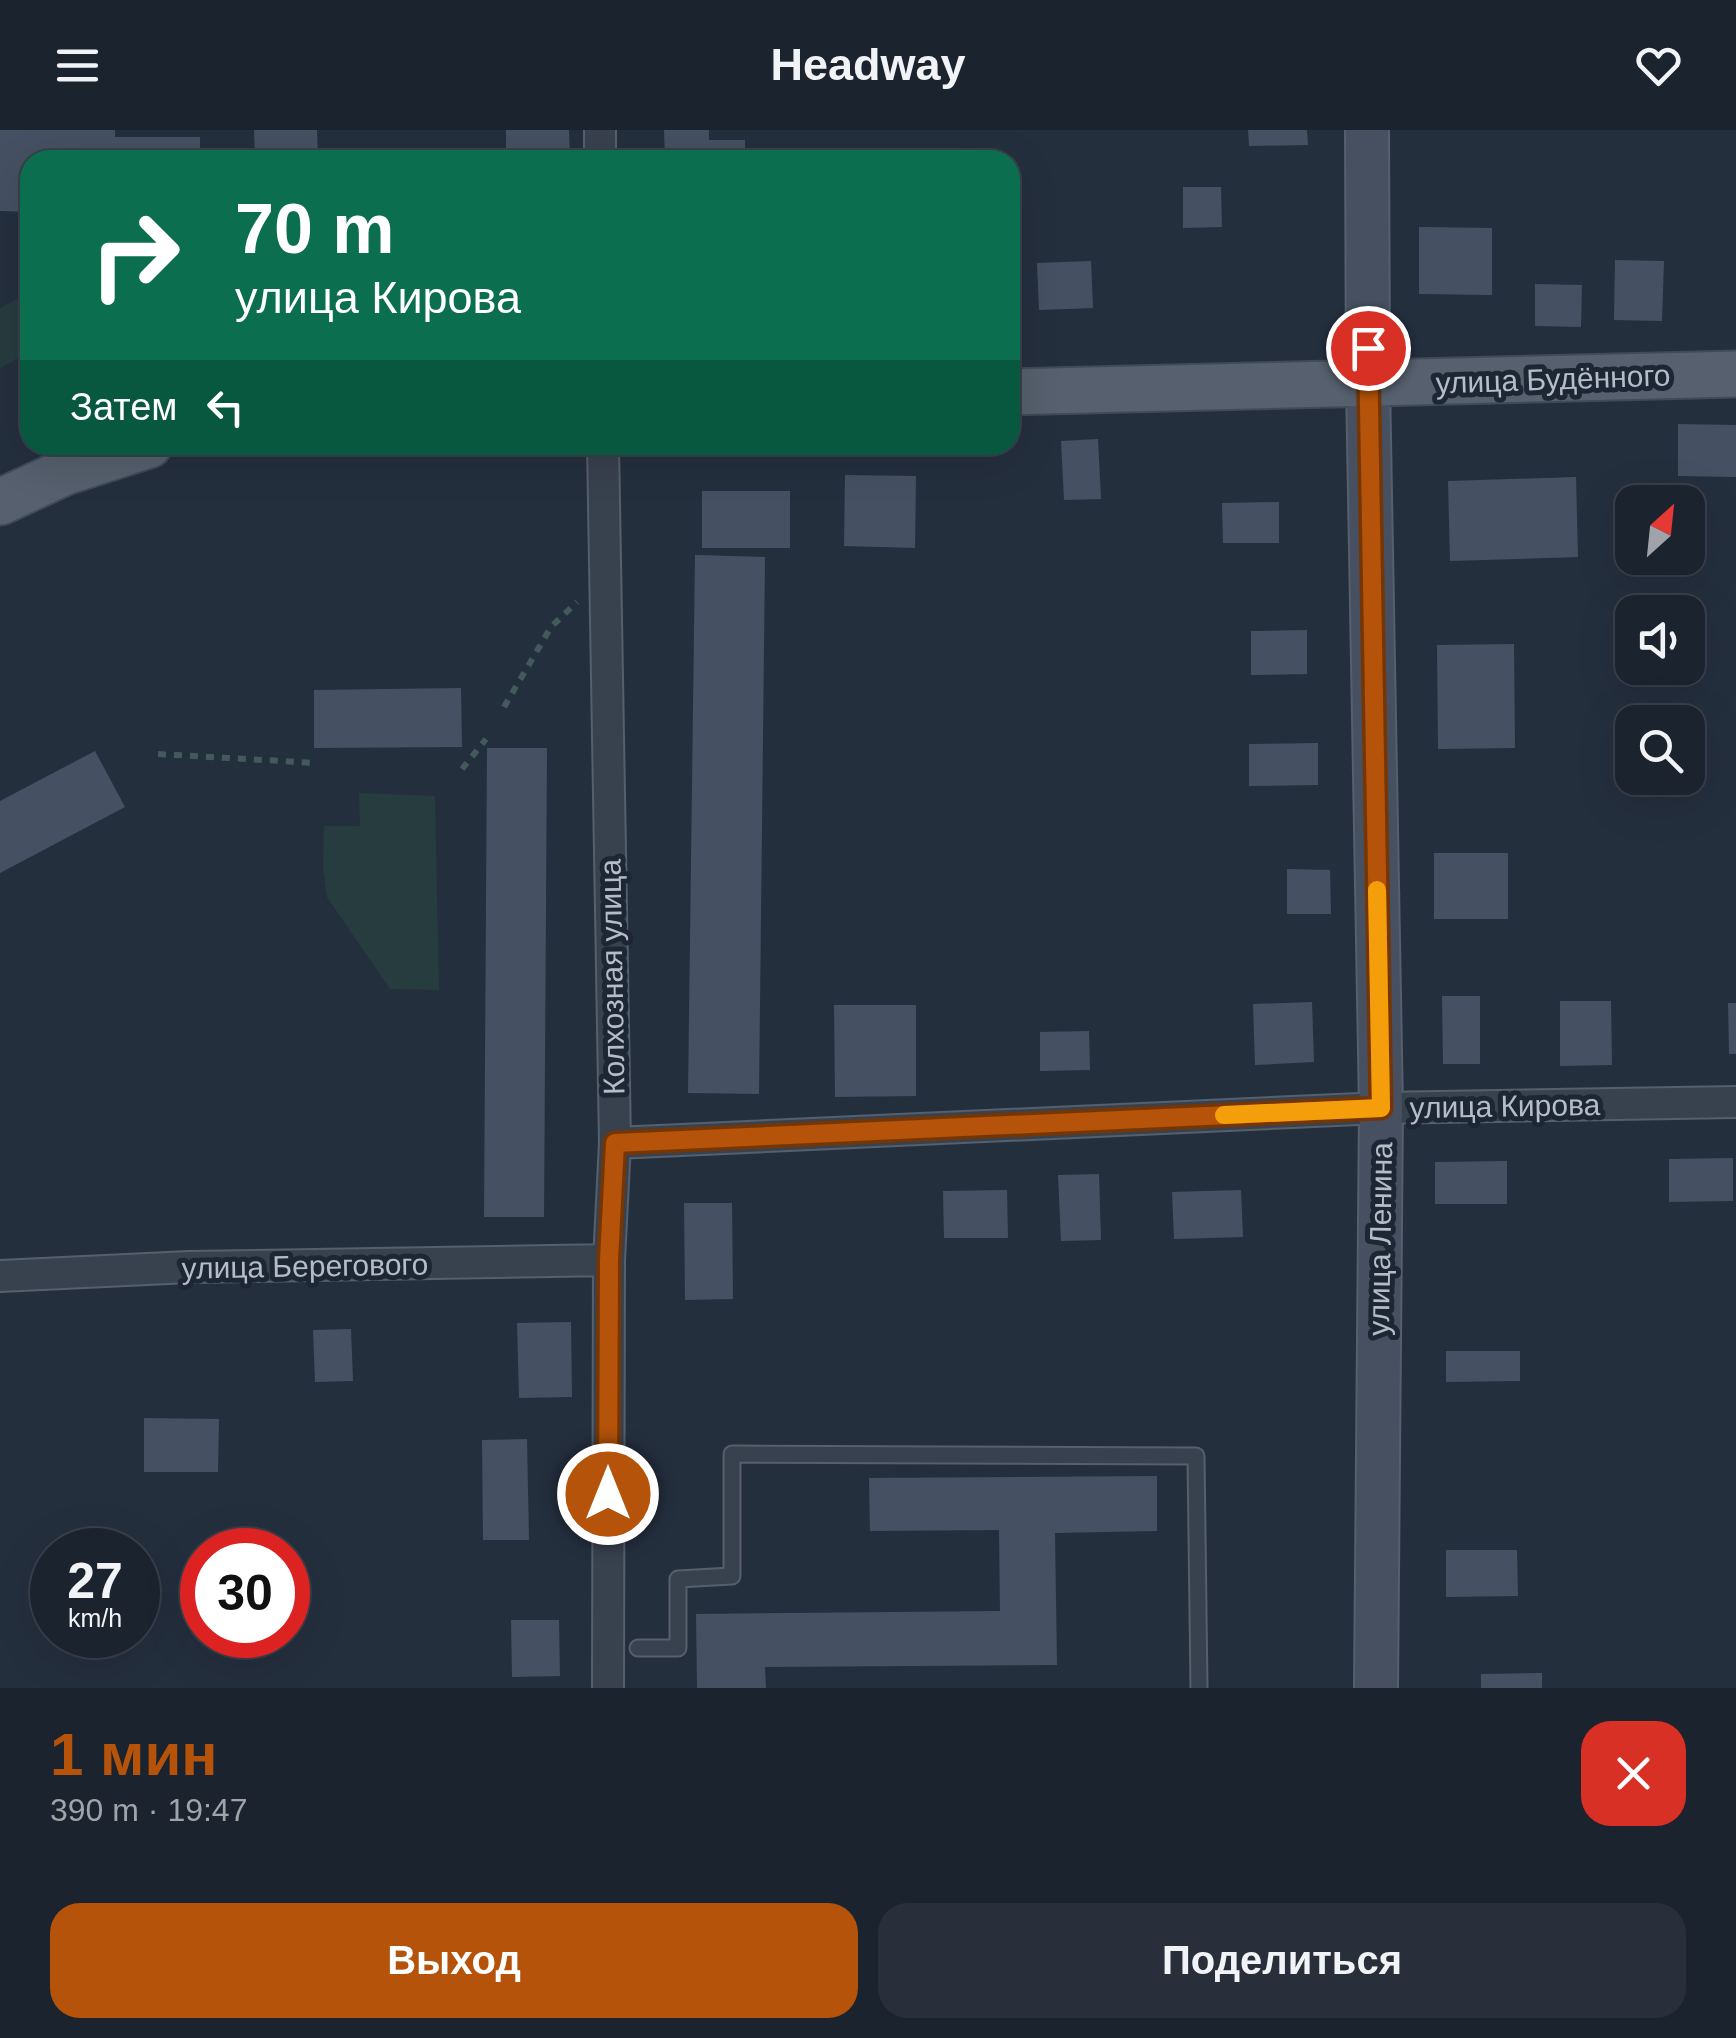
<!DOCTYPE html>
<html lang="ru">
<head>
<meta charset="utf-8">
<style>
  :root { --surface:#1b232e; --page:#282f3a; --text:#f1f3f6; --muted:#a0a4aa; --line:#39404a; --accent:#b45309 }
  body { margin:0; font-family:Arial,sans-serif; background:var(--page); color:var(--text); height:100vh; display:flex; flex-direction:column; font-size:38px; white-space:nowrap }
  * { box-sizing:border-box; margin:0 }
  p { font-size:32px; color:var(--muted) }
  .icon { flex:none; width:55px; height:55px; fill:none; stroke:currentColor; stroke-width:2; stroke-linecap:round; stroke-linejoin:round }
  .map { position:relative; height:1558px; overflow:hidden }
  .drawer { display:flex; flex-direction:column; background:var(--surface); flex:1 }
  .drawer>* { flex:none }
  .guide { position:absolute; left:20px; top:20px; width:1000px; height:305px; border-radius:30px; box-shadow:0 10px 40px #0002,0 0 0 2px var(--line); background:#0b6e4f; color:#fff; overflow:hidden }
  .needle { width:65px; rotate:27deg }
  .fabs { position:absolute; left:1615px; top:355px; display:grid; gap:20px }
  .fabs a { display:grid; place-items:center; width:90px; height:90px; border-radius:20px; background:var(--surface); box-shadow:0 10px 40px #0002,0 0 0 2px var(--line); font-size:50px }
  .speed { position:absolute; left:30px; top:1398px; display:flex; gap:20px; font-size:50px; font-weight:700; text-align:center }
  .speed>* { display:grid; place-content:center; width:130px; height:130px; border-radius:50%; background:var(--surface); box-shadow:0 10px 40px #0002,0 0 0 2px var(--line); line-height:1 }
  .speed small { font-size:25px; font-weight:400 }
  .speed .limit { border:15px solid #d22; background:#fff; color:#111 }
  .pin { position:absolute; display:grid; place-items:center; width:85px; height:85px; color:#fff; margin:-42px; border:5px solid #fff; border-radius:50%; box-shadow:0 2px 10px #0007 }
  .me { position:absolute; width:110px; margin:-55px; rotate:0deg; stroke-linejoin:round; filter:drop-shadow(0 0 8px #0008) }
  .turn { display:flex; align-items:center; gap:35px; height:210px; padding:0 50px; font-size:45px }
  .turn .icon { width:130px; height:130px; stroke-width:2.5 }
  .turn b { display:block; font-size:70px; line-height:85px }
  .then { display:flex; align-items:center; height:95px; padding:0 50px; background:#0003; gap:20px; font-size:38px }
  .round { display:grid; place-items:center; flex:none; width:105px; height:105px; border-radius:30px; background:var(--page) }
  .headline { display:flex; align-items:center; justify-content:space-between; height:170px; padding:0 50px }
  h1 { font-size:60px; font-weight:600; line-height:75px; color:var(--accent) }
  .primary-button { display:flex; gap:20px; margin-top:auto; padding:20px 50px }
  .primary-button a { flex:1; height:115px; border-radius:30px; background:var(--accent); color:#fff; font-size:40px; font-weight:600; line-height:115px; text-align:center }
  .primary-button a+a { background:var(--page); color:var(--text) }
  header { display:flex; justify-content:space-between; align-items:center; height:130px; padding:0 50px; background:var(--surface); font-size:45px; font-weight:600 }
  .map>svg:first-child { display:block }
</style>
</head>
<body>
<header><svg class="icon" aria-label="menu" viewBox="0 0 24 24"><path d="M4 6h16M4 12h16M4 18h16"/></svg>Headway<svg class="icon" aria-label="heart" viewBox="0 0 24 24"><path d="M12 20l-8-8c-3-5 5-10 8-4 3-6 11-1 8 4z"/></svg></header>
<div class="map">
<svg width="1736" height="1558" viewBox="0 0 1736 1558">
  <rect width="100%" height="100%" fill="#242f3e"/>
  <path fill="#263c3f" d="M30 162V222L0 238V178Z
    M359 663 435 666 439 860 390 859 327 767 323 737 324 696H360Z"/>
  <path fill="#455162" d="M0 0H115V7H200V30H30V82L0 81Z
    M254 0H317L318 30H255Z
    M506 0H569L570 30H506Z
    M664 0H709V10H745V30H665Z
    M1248 0H1307L1308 15 1249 16Z
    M1183 57H1221L1222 97 1183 98Z
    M1419 97 1492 98V165L1419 164Z
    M1615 130 1664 131 1662 191 1614 190Z
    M1091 131 1093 178 1039 180 1037 133Z
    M1535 154 1582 155 1581 197 1535 196Z
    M1678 294 1736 295V347L1678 346Z
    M1098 309 1101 369 1064 370 1061 311Z
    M845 345 916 346 915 418 844 416Z
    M1576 347 1578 427 1450 431 1448 351Z
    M702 361H790V418H702Z
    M1279 372V413H1223L1222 373Z
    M695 425 765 427 759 964 688 963Z
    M1307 500V544L1251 545V501Z
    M1514 514 1515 618 1438 619 1437 515Z
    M461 558 462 617 314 618V560Z
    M1318 613V655L1249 656V614Z
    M487 618H547L544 1087H484Z
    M95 621 125 677 0 743V671Z
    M1434 723H1508V789H1434Z
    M1287 739 1330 740 1331 784H1287Z
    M1442 866H1480V934H1443Z
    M1560 871H1611L1612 935 1560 936Z
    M1312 872 1314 932 1255 935 1253 874Z
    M1728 873H1736V924H1729Z
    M834 875H916V966L835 967Z
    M1089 901 1090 940 1040 941V902Z
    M1733 1028V1071L1669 1072V1029Z
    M1507 1031V1074H1435V1032Z
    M1099 1044 1101 1110 1061 1111 1058 1045Z
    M1007 1060 1008 1108H944L943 1061Z
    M1241 1060 1243 1107 1174 1109 1172 1062Z
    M684 1073H732L733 1169 685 1170Z
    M571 1192 572 1267 519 1268 517 1193Z
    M351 1199 353 1251 315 1252 313 1200Z
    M1446 1221H1520V1251L1446 1252Z
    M144 1288 219 1289 218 1342H144Z
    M527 1309 529 1410H483L482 1310Z
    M1157 1346V1401L1055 1403 1057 1535 765 1537 766 1558H697L696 1484 1000 1481 999 1400 870 1401 869 1348Z
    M1446 1420H1517L1518 1466 1446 1467Z
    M511 1490H559L560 1546 512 1547Z
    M1542 1543V1558H1481V1544Z"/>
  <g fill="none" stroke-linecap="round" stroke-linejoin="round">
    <defs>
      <path id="lane" d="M638 1518H678V1449L732 1446V1324L1196 1326 1199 1558"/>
      <path id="street" d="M600 0V30
        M603 315 615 1013 609 1130 608 1558
        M615 1013 1381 978 1736 972
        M0 1146 189 1137 609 1130"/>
      <path id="secondary" d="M1367 0 1368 254 1381 978 1376 1558"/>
      <path id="primary" d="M1010 262 1736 244
        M0 372 65 342 149 315"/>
    </defs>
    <use href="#lane" stroke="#565f6c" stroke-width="19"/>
    <use href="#street" stroke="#565f6c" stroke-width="34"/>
    <use href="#secondary" stroke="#565f6c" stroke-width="46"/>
    <use href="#primary" stroke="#414a57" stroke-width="49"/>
    <path stroke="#44595c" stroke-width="6" stroke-dasharray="8 8" stroke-linecap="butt" d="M504 577 551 497 577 472
      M158 624 316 633
      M462 639 486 609"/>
    <use href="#lane" stroke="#38414e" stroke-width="15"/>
    <use href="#street" stroke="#38414e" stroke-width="30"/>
    <use href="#secondary" stroke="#465061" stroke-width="42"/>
    <use href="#primary" stroke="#56606e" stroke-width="45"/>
  </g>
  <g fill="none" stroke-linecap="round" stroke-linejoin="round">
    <defs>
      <path id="route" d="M608 1364 609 1130 615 1013 1381 978 1368 218"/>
    </defs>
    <use href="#route" stroke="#753606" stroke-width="25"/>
    <use href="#route" stroke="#b45309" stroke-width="18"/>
    <path stroke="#f59e0b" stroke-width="18" d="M1224 985 1381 978 1377 760"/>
  </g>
  <g text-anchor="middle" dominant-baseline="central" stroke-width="10" stroke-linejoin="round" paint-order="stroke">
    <g font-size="30" fill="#b4bcc9" stroke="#1d2633">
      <text transform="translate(1553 249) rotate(-2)">улица Будённого</text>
      <text transform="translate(612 847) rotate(-91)">Колхозная улица</text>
      <text transform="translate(1505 976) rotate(-1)">улица Кирова</text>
      <text transform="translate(1380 1109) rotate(-89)">улица Ленина</text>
      <text transform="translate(305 1136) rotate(-1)">улица Берегового</text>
    </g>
  </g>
</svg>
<div class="fabs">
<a><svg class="needle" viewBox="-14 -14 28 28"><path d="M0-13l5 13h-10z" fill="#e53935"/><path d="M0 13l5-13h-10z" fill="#a0a4aa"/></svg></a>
<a><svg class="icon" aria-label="sound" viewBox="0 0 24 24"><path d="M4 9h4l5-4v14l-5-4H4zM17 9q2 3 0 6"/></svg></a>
<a><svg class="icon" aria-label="search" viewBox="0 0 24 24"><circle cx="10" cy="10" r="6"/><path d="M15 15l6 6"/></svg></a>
</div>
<div class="speed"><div>27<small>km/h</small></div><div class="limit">30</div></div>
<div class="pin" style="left:1368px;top:218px;background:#d93025"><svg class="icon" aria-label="arrive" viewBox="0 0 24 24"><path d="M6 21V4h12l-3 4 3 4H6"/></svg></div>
<svg class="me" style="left:608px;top:1364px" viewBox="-20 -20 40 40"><circle r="17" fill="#b45309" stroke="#fff" stroke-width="3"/><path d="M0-11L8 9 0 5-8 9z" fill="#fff"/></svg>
<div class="guide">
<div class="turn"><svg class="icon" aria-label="right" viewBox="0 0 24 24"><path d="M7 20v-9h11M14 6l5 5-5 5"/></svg><div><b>70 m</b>улица Кирова</div></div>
<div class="then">Затем<svg class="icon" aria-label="left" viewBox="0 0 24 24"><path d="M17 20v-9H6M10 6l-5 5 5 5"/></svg></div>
</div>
</div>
<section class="drawer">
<div class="headline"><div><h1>1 мин</h1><p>390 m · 19:47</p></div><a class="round" style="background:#d93025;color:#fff"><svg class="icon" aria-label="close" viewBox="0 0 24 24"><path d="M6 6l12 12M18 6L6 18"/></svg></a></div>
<div class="primary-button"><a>Выход</a><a>Поделиться</a></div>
</section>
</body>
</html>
